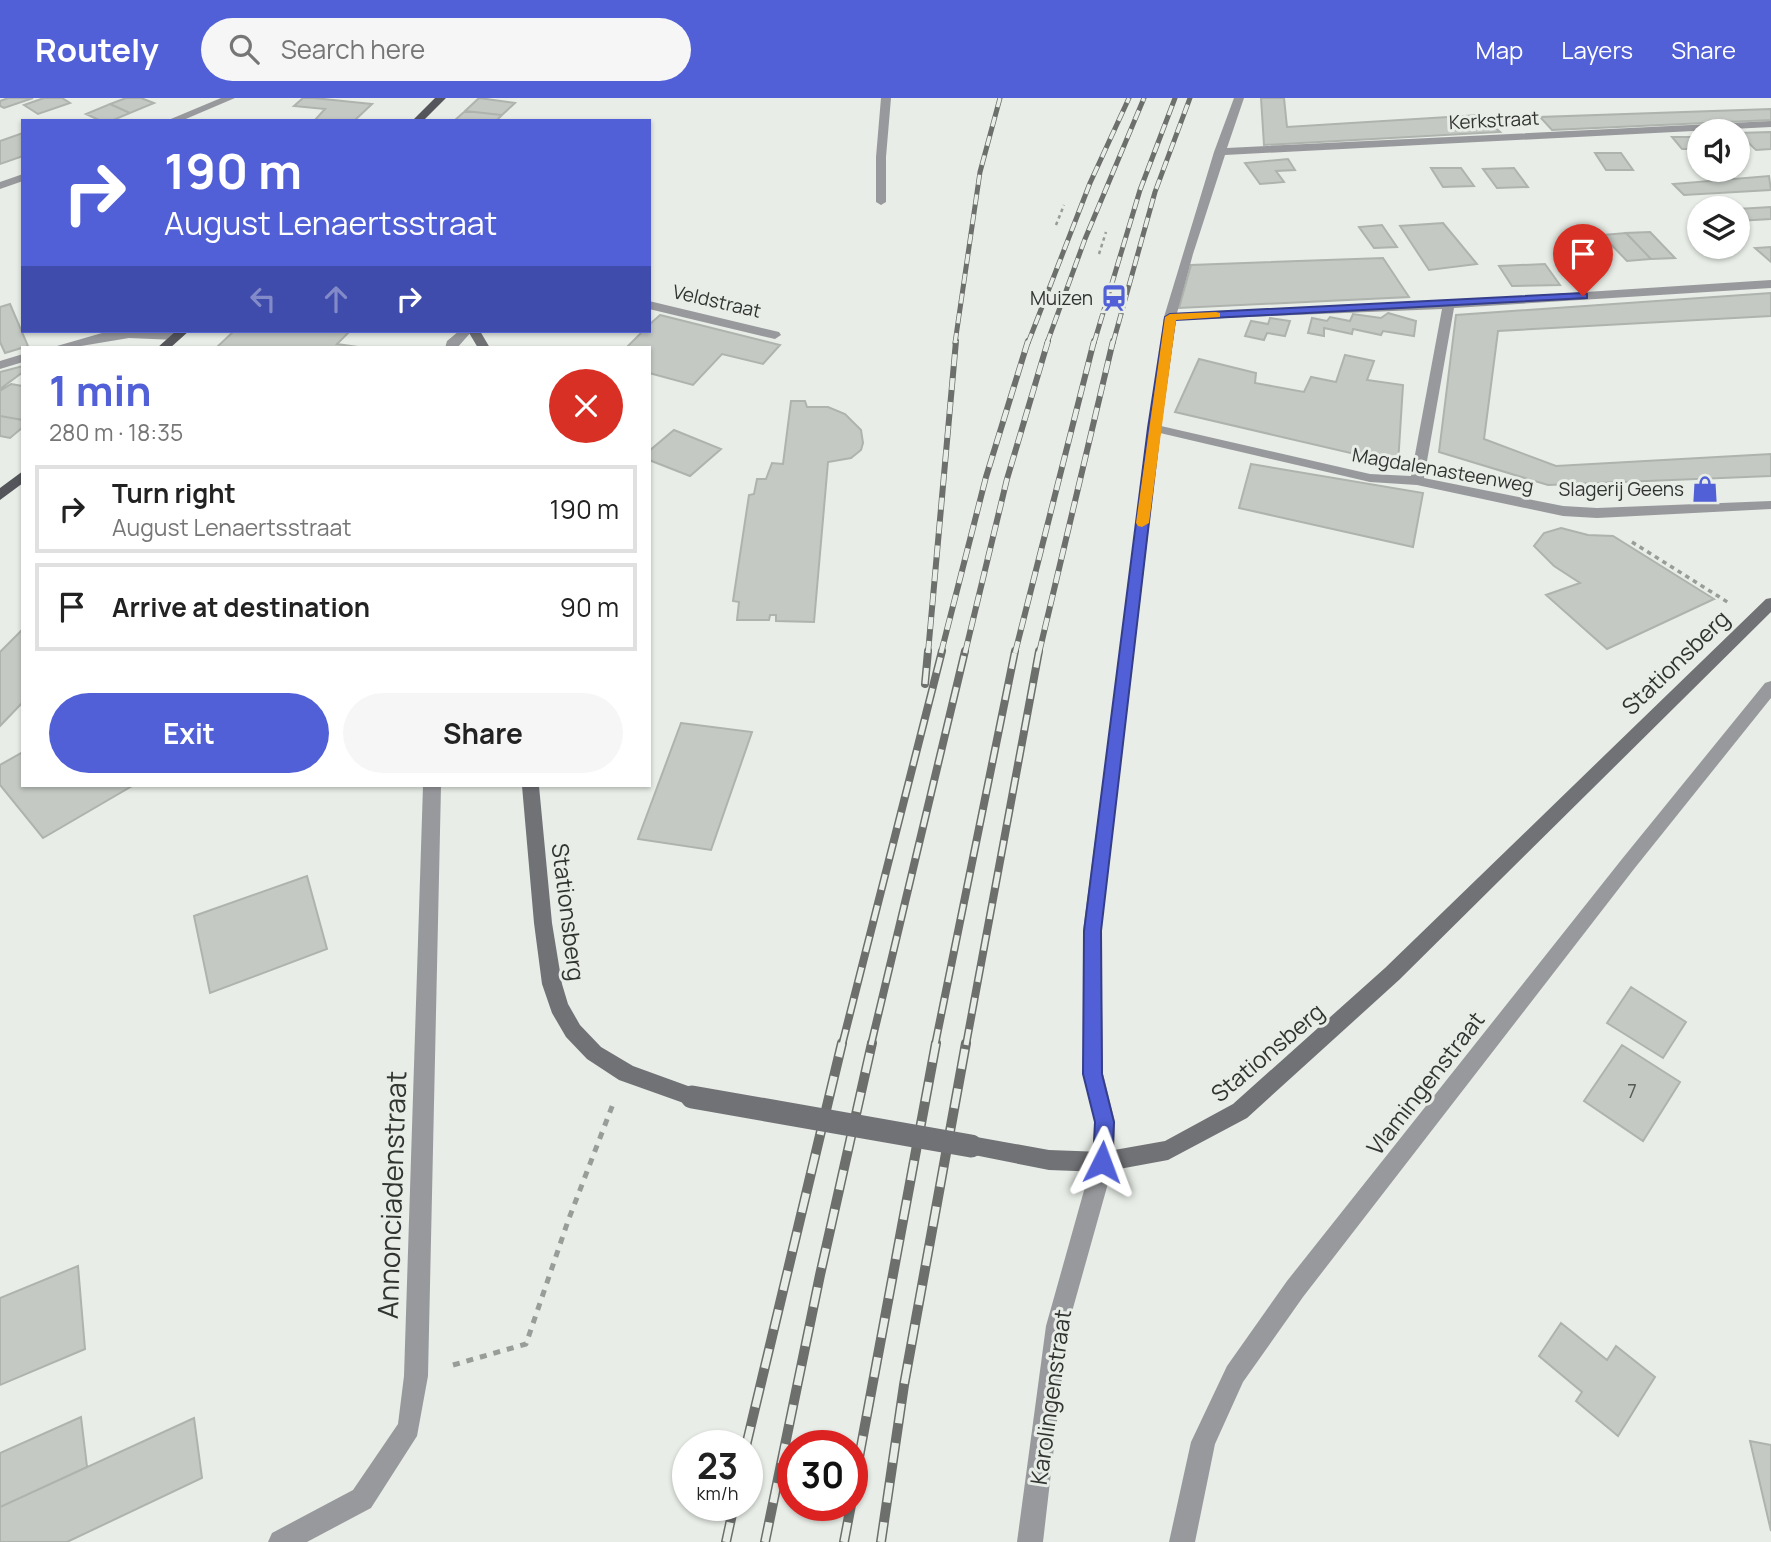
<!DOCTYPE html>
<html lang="en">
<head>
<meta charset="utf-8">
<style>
  :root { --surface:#fff; --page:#f6f6f6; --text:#222; --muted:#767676; --line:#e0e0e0; --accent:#5160d6 }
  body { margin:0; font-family:Manrope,sans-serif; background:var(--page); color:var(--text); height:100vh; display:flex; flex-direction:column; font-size:26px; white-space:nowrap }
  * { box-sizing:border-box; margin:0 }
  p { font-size:23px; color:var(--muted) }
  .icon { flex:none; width:38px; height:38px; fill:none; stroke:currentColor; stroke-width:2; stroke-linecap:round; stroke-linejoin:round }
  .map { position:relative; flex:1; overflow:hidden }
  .panel { position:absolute; left:21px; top:248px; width:630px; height:441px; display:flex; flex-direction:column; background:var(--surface); border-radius:0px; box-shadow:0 2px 5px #0004 }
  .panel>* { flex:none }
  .top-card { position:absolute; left:21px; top:21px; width:630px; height:214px; border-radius:0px; box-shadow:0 2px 5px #0004; background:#5160d6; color:#fff; overflow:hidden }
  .fabs { position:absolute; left:1687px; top:21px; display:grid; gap:14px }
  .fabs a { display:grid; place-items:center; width:63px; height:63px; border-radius:50%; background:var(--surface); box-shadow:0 2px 5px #0004; font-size:35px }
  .speed { position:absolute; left:672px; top:1332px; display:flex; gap:14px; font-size:35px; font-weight:700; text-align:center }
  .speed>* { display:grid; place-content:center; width:91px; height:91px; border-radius:50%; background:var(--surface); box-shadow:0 2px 5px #0004; line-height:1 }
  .speed small { font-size:18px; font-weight:400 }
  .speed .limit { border:10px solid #d22; background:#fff; color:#111 }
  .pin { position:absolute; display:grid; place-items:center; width:60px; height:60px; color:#fff; margin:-72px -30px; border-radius:50% 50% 50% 0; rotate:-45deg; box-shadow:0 0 7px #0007 }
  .pin .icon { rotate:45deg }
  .me { position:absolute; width:77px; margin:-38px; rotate:3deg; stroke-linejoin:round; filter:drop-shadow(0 0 5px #0008) }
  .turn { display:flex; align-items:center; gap:24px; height:147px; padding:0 28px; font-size:32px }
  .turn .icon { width:91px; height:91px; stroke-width:2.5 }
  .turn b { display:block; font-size:49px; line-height:60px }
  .lanes { display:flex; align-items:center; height:66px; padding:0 28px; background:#0003; justify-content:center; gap:35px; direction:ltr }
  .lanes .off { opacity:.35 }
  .round { display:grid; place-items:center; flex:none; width:74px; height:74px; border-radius:37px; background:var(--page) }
  .summary { display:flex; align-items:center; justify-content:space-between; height:119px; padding:0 28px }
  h1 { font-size:42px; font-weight:700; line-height:52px; color:var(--accent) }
  .action { display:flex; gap:14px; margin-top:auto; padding:14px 28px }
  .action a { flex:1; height:80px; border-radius:42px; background:var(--accent); color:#fff; font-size:28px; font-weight:700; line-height:80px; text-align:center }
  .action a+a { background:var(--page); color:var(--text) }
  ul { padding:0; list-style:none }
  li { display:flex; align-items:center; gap:21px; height:88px; margin:0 14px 10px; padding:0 14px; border:4px solid var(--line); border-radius:0px }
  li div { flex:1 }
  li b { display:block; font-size:26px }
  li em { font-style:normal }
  header { display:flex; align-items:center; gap:42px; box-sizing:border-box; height:98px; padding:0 35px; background:var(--accent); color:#fff }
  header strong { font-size:33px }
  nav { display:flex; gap:38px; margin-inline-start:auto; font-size:24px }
  .search { width:490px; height:63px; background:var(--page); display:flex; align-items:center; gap:18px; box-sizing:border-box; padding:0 24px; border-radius:38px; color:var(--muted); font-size:26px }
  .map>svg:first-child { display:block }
</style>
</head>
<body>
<header>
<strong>Routely</strong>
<div class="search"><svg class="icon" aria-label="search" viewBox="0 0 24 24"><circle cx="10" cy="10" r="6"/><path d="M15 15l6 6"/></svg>Search here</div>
<nav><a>Map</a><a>Layers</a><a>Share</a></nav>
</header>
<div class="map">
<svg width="1771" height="1444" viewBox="0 0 1771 1444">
  <rect width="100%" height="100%" fill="#e8ede7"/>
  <path fill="#c4c9c4" stroke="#aeb3ad" stroke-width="2" d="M8 0H33L4 10 0 8V3Z
    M44 0H62L70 5 38 16 24 7Z
    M126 0H141L154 5 130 15 110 6Z
    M303 0H314L372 6 354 23H314L325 11 294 8Z
    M479 0 515 5 502 17 465 13Z
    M1261 0H1284L1287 29 1480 17 1500 34 1264 47Z
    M110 6 130 15 111 23H101L86 16Z
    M1771 11V22L1552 32 1540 19Z
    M465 13 502 17 496 23H454Z
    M1771 34V51L1756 52 1738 35Z
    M23 35V58L0 66V43Z
    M1672 39H1699V51H1682Z
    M1595 55H1621L1633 72H1606Z
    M1288 61 1295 72 1276 73 1284 84 1260 86 1245 65Z
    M1431 70H1461L1474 88 1443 89Z
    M1514 70 1528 89 1497 90 1483 71Z
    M1769 78 1771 92 1684 97 1673 86Z
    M1771 109V121L1738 123V111Z
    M1443 125 1477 166 1429 172 1400 128Z
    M1382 127 1397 149 1374 150 1359 129Z
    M1650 134 1675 160 1651 161 1626 135Z
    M1626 135 1651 161 1627 163 1602 137Z
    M1771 149V164L1755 150Z
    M1383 160 1409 199 1179 210 1191 167Z
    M1545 166 1560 187 1512 188 1499 168Z
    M1771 195V218L1498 233 1484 341 1556 368 1771 356V378L1548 387 1439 354 1456 217Z
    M10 206 28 248 5 255 0 244V209Z
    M1388 215 1416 223 1414 238 1383 233 1381 237 1353 231 1352 236 1324 230V238L1308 235 1312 220 1327 223 1330 219 1350 223 1353 216 1381 220Z
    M660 217 780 247 763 266 722 256 693 287 649 275V250H626L643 233H649V227Z
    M1270 220 1290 223 1285 238 1267 235 1264 242 1245 238 1251 223 1268 226Z
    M234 233H350L337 246 365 250H216Z
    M1345 257 1374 263 1367 282 1403 287 1398 366 1175 314 1199 261 1256 275 1255 285 1304 294 1311 279 1336 284Z
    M23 268V274L0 291V274Z
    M11 286 23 288V322L0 318V293Z
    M791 303H805L807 309H828L845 316 861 332 863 345 861 352 851 360 828 364 814 524 776 523V517H770L769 522H737L739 504 733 503 749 397 754 396 757 381H766L772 365 783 366Z
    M0 318 23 322V329L10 340 0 338Z
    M674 332 721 351 690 378 649 362V353Z
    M1251 366 1423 395 1413 449 1239 410Z
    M1561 430 1588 437 1613 438 1714 501 1607 551 1546 497 1580 485 1554 468 1534 448 1544 435Z
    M23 531V604L0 628V554Z
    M681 625 752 634 711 752 638 741Z
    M23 654V688H132L43 740 0 687V667Z
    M307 778 327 851 210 895 194 818Z
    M1631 889 1686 924 1663 960 1607 925Z
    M1622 947 1680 984 1643 1043 1584 1003Z
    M78 1168 85 1251 0 1287V1200Z
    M1561 1225 1607 1262 1616 1248 1655 1279 1618 1338 1576 1303 1582 1294 1539 1258Z
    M81 1319 87 1369 0 1409V1355Z
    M194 1320 202 1380 67 1444H0V1409Z
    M1750 1343 1771 1347V1433Z"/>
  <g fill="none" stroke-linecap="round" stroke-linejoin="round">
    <path stroke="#999d99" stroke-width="2.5" stroke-dasharray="3.5 3.5" stroke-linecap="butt" d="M1056 127 1064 107
      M1099 156 1106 134"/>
    <path stroke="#999d99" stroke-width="3.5" stroke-dasharray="4.5 4.5" stroke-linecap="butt" d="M1632 444 1729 505"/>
    <path stroke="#999d99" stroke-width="5" stroke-dasharray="7 7" stroke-linecap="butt" d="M453 1267 526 1246 568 1123 613 1006"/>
    <path fill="#98999c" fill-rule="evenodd" d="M881 0H891L886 59V104L881 107 876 104V59Z"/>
    <path fill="#98999c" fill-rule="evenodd" d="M221 0H235L181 23H166Z
      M1234 0H1244L1227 50 1771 23V29L1225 57 1193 156 1177 215 1449 203 1771 182V190L1454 210 1424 380 1563 408 1597 410 1771 403V411L1597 420 1563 418 1417 387 1370 384 1160 335 1101 833 1103 976 1115 1024 1114 1064 1068 1228 1043 1444H1017L1046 1228 1092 1064 1095 1024 1083 976V833L1164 219 1214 54ZM1442 211 1411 378 1370 376 1161 328 1176 222Z
      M23 76V83L0 91V84Z
      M649 203 779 234 781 237 775 241 649 211Z
      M149 233 176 234 182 238 176 242 129 240 69 250H50L102 235Z
      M459 233H472L457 250H445L447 243Z
      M23 256V264L0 271V263Z
      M1771 583V600L1634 771 1303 1199 1243 1284 1215 1346 1195 1444H1169L1191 1344 1227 1268 1287 1183 1622 761 1765 585Z
      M423 688H441L428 1278 417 1338 371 1410 307 1444H268L272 1435 353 1392 398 1326 404 1278Z"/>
    <path fill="#717276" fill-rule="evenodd" d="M468 233H480L490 250H478Z
      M1771 500V514L1399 882 1247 1020 1168 1062 1103 1074 1049 1072 964 1055 961 1048 964 1041 971 1038 1049 1052 1103 1054 1165 1043 1233 1006 1385 870 1766 501Z
      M522 688H539L552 825 562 886 568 906 580 927 601 949 633 968 699 992 702 999 699 1006 692 1008 619 982 587 961 566 939 552 915 542 886 534 825Z"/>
    <path fill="#55565b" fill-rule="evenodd" d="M435 0H446L423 23H412Z
      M176 233H189L170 250H157Z
      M23 373V385L0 402V390Z"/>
    <defs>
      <path id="rail-far3" d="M955 245 980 74 1000 0
        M1028 245 1090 85 1129 0
        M1047 245 1085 141 1144 0
        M1094 245 1140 92 1175 0
        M1113 245 1155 94 1190 0"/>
      <path id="rail-far2" d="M928 555 956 243
        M941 555 986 379 1028 243
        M965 555 1007 381 1048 243
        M1015 555 1094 243
        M1039 555 1113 243"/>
      <path id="rail-far1" d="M925 586 928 553
        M842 947 942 553
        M871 947 965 553
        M935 947 1015 553
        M966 947 1039 553"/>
      <path id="rail" d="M746 1348 842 945
        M852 1397 936 945
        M726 1444 734 1407
        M765 1444 820 1177 872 945
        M844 1444 851 1407
        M881 1444 904 1287 966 945"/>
    </defs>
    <use href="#rail-far3" stroke="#6c6f6c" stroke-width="5"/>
    <use href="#rail-far2" stroke="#6c6f6c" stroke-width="6"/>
    <use href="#rail-far1" stroke="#6c6f6c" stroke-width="8"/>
    <use href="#rail" stroke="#6c6f6c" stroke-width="10"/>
    <use href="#rail-far3" stroke="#e8ede7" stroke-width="3.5" stroke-dasharray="10" stroke-linecap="butt"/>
    <use href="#rail-far2" stroke="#e8ede7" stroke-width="4.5" stroke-dasharray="12" stroke-linecap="butt"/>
    <use href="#rail-far1" stroke="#e8ede7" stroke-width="5" stroke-dasharray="16" stroke-linecap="butt"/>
    <use href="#rail" stroke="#e8ede7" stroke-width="7" stroke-dasharray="20" stroke-linecap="butt"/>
    <path stroke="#717276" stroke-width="23" d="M692 999 971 1048"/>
  </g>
  <path fill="#5160d6" stroke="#353e8b" stroke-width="2" d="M1583 195 1587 196V200L1175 222 1160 330 1101 833 1102 976 1114 1024 1112 1064 1109 1070 1102 1073 1096 1070 1093 1064 1095 1024 1083 976 1084 833 1148 330 1165 219 1170 216Z"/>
  <path fill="#f59e0b" d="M1216 214 1220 215V219L1176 222 1149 425 1142 429 1138 428 1136 425 1165 219 1170 216Z"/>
  <defs>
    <symbol id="station-bare" viewBox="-9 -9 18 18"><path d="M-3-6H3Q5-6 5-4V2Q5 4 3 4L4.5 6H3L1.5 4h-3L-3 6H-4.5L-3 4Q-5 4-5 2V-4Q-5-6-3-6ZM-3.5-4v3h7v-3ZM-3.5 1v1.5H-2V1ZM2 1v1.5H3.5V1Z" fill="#5160d6" stroke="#e8ede7" stroke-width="2.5" paint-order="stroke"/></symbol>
    <symbol id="shop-bare" viewBox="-9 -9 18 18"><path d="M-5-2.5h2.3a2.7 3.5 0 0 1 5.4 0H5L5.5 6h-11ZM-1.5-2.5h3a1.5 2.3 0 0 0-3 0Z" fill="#5160d6" stroke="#e8ede7" stroke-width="2.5" paint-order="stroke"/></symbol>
  </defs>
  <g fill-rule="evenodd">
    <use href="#station-bare" x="1095" y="181" width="38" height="38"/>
    <use href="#shop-bare" x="1686" y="372" width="38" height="38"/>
  </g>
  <g text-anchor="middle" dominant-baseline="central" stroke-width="6" stroke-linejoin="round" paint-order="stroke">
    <g font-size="19" fill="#323432" stroke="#e8ede7">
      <text transform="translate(1494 22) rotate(-3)">Kerkstraat</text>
      <text transform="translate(717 203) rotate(13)">Veldstraat</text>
      <text transform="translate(1443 372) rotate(10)">Magdalenasteenweg</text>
    </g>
    <g font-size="19" fill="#323432" stroke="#e8ede7" text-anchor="end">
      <text x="1093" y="200">Muizen</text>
      <text x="1684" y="391">Slagerij Geens</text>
    </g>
    <g font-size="19" fill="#565956">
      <text x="1632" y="993">7</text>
    </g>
    <g font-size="23" fill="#323432" stroke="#e8ede7">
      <text transform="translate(1675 564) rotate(-44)">Stationsberg</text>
      <text transform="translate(569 814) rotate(83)">Stationsberg</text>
      <text transform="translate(1267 954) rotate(-40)">Stationsberg</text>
      <text transform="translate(1425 985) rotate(-52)">Vlamingenstraat</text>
      <text transform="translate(1050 1299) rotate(-82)">Karolingenstraat</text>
    </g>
    <g font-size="28" fill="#323432" stroke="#e8ede7">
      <text transform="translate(391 1097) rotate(-88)">Annonciadenstraat</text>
    </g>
  </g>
</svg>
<div class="fabs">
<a><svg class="icon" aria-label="sound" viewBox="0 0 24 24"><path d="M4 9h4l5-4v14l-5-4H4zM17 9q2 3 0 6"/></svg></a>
<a><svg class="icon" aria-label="layers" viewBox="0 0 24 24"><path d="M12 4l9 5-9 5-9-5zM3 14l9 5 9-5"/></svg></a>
</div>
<div class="speed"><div>23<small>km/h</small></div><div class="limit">30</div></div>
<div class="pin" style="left:1583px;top:198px;background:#d93025"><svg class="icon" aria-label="arrive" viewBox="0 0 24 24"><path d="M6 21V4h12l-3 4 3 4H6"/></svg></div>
<svg class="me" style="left:1102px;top:1064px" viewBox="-20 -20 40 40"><path d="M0-17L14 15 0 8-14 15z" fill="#5160d6" stroke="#fff" stroke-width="4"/></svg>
<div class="top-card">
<div class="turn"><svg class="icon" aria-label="right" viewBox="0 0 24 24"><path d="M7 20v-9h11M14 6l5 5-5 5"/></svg><div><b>190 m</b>August Lenaertsstraat</div></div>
<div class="lanes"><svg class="icon off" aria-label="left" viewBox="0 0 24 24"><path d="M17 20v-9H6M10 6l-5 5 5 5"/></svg><svg class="icon off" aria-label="ahead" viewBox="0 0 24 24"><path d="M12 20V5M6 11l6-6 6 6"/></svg><svg class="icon" aria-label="right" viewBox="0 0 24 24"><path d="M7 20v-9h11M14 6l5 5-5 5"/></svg></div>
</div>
<section class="panel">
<div class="summary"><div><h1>1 min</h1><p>280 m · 18:35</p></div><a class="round" style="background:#d93025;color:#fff"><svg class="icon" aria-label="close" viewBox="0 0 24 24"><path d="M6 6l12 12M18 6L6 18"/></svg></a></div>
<ul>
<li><svg class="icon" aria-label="right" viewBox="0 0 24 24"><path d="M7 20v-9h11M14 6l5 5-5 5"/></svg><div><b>Turn right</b><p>August Lenaertsstraat</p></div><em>190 m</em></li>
<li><svg class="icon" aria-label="arrive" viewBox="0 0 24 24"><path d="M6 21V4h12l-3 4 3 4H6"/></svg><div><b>Arrive at destination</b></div><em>90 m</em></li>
</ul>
<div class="action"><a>Exit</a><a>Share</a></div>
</section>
</div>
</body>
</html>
